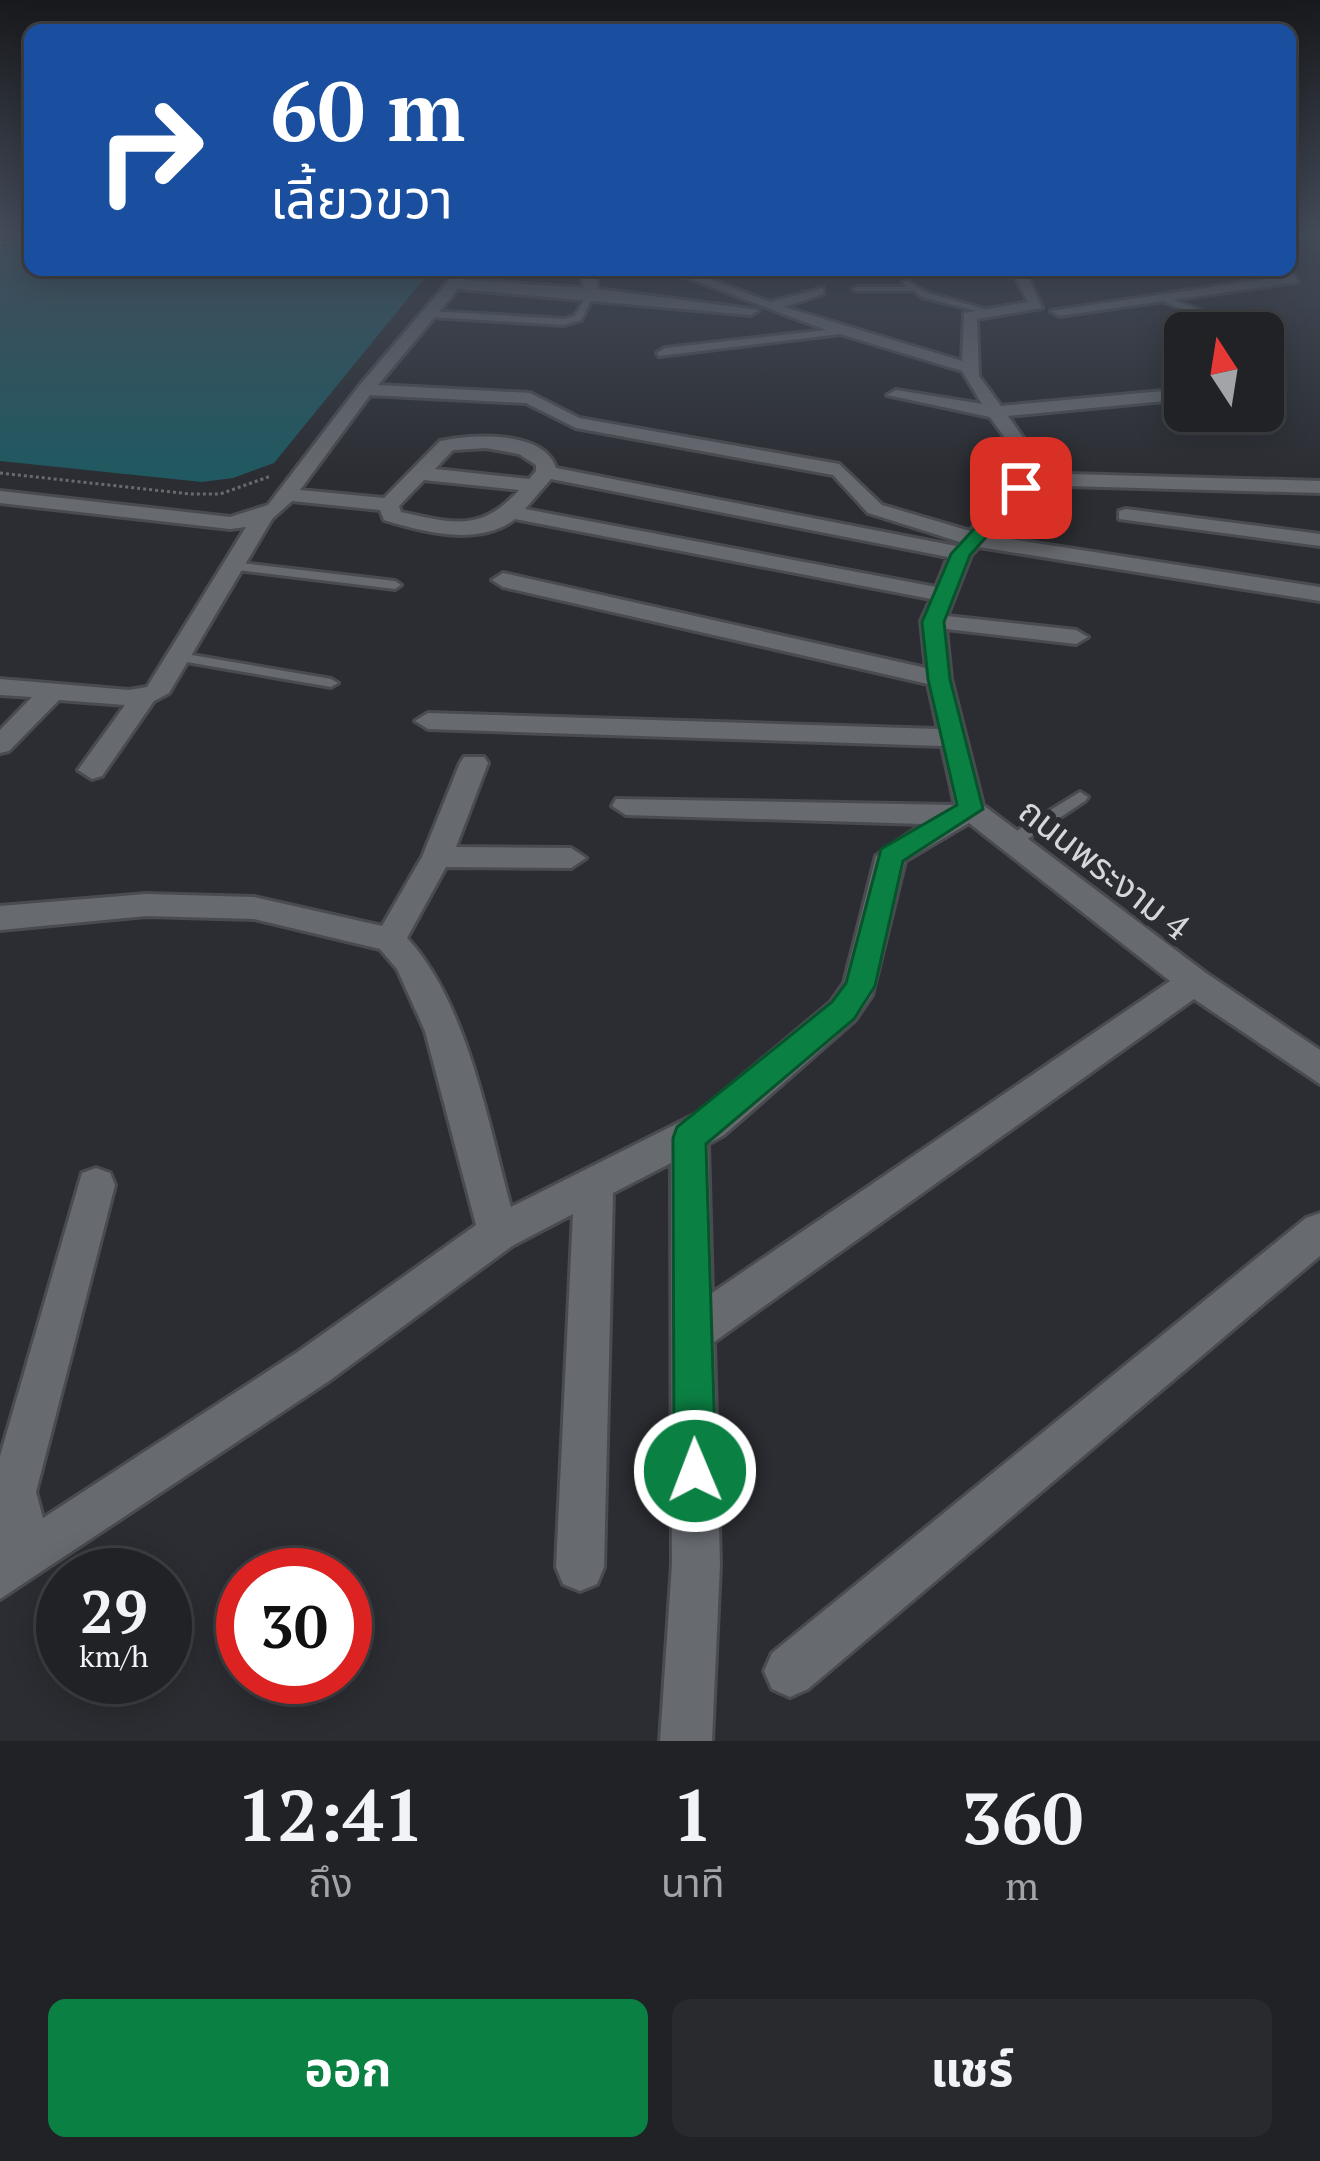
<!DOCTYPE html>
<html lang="th">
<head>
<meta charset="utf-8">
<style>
  :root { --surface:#202226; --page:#282a2e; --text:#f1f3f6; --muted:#a2a4a7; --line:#3d3f43; --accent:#0b8043 }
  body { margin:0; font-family:"PT Serif","Noto Sans Thai",serif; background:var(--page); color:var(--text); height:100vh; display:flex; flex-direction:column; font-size:45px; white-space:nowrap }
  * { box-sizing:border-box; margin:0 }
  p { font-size:39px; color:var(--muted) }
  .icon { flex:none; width:66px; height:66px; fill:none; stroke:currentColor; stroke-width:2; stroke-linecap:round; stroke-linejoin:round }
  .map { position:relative; height:1741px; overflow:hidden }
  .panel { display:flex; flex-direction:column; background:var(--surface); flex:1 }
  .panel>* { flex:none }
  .top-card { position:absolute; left:24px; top:24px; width:1272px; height:252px; border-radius:18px; box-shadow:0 6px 30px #0003,0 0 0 3px var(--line); background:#1a4fa0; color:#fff; overflow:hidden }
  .needle { width:78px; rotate:348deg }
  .buttons { position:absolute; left:1164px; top:312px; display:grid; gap:24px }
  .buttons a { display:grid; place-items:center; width:120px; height:120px; border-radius:18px; background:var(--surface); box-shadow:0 6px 30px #0003,0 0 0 3px var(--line); font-size:60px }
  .speed { position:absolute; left:36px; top:1548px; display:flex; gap:24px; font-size:60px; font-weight:700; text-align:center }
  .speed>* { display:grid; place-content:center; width:156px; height:156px; border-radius:50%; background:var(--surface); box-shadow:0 6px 30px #0003,0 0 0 3px var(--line); line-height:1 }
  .speed small { font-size:30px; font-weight:400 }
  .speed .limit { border:18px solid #d22; background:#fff; color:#111 }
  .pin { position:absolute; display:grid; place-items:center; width:102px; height:102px; color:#fff; margin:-51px; border-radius:24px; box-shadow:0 6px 18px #0006 }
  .me { position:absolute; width:132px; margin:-66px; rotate:359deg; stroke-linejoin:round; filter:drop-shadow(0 0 9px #0008) }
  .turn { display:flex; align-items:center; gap:42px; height:252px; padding:0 48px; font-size:54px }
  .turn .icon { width:156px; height:156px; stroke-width:2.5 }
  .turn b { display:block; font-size:84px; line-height:102px }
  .eta { display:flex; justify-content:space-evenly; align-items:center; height:204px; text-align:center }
  .eta b { font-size:72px; font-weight:700; line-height:84px }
  .primary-button { display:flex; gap:24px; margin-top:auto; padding:24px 48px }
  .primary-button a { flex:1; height:138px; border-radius:18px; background:var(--accent); color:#fff; font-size:48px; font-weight:700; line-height:138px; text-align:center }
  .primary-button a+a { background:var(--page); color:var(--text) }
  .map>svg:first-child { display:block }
</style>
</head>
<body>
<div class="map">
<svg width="1320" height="1741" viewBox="0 0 1320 1741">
  <rect width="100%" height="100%" fill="#2b2d32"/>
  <path fill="#205961" d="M30 244V270H431L274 463 233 478 202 482 0 461V246Z"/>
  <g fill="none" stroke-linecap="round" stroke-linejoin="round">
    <defs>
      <path id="lane" d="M907 281 928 293 991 311 984 313 922 297 914 291H857L853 289 857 287H907L903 283Z
        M588 291 595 293 581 320 564 325 431 317 427 314 431 311 564 319 575 316Z
        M1161 295 1207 313 1208 315 1201 317 1158 299Z
        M233 562 395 581 401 585 395 589 229 569 227 566Z
        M180 653 331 679 338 683 331 687 175 660 173 657Z
        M1080 792 1088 797 1085 801 1017 846H1005L1003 842 1005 838Z"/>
      <path id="street" d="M458 270H473L465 280 583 288 581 270H595L598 289 759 310 751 315 458 289 378 385 530 393 579 418 839 464 882 505 970 531 1016 479 1011 446 990 417 887 395 896 390 982 404 962 371 840 334 659 356 657 353 665 348 826 330 667 270H687L770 302 823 288V294L784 307 962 361 964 313 1028 302 1011 270H1025L1042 308 977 319 979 376 1001 406 1185 389V399L1008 416 1029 446 1035 473 1320 481V493L1032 485 990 536 1320 587V601L979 547 971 555 947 616 1076 630 1088 637 1076 644 946 629 951 679 983 805 1206 973 1320 1050V1084L1194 999 714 1342 720 1564 712 1741H660L672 1564 671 1163 613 1193 604 1567 597 1584 580 1591 563 1584 556 1567 573 1214 512 1246 329 1381 0 1599V1456L82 1173 96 1168 110 1173 115 1185 36 1492 43 1518 299 1351 476 1225 425 1031 397 969 380 949 254 919 146 916 0 930V906L146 894 254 897 382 926 422 857 460 763 464 757H484L488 763 456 847 571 848 586 858 571 868 446 867 407 938C467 1002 488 1123 511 1207L698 1113 831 1002 844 983 876 856 923 824 626 815 612 806 616 799 955 805 942 746 428 729 415 721 428 713 938 729 928 684 503 587 492 580 503 573 926 668 921 621 931 599 515 519C479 547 423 532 384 520L380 510 292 501 272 519 169 693 154 701 102 776 92 779 78 770 125 705 59 700 9 751 0 753V730L32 697 0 695V679L129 690 147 687 246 527 230 529 0 503V491L230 517 268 505 359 386ZM370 395 526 403 576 428 833 475 868 513 960 542 956 546 556 468C544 430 472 434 440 441L384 498 300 490ZM486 448 519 454 536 465V471L529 479 435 469 453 450ZM551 479 948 557 936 587 525 509ZM424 480 519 490C481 533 452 523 401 512L399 506ZM969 823 1170 981 712 1293 708 1144 724 1135 855 1020 872 995 905 861Z
        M1293 275 1298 282 1059 316 1051 311Z
        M1263 381 1281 385 1263 391Z
        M1126 509 1320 534V546L1119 519V511Z
        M1320 1213V1256L808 1689 790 1697 772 1689 764 1671 772 1653 1306 1218Z"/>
    </defs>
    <use href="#lane" stroke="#4a4b50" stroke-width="6"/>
    <use href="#street" stroke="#4a4b50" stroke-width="6"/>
    <path stroke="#686a6e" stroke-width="3" stroke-dasharray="3 3" stroke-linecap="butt" d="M0 243 30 241
      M0 473 190 494H220L271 476"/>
    <use href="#lane" fill="#676a6f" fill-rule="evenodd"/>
    <use href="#street" fill="#676a6f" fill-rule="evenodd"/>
  </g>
  <linearGradient id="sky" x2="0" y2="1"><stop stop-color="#18191c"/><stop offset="0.49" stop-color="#444c5a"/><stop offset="1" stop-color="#444c5a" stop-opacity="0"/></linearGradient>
  <rect width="1320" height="477" fill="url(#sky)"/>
  <path fill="#0b8043" stroke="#07532c" stroke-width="3" d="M1014 485 1030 488 970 555 944 622 950 679 983 809 903 861 875 986 854 1019 706 1144 716 1471 710 1485 695 1491 680 1485 674 1471 673 1138 677 1127 832 1002 846 983 881 849 957 805 928 679 922 622 951 554Z"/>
  <g text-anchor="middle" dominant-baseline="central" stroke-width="12" stroke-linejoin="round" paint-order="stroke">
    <g font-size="36" fill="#d6d7da" stroke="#2b2d32">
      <text transform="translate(1105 868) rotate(38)">ถนนพระงาม 4</text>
    </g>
  </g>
</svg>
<div class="buttons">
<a><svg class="needle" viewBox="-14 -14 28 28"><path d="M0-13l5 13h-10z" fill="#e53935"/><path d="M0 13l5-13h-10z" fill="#a2a4a7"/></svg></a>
</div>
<div class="speed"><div>29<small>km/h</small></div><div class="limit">30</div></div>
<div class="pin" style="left:1021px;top:488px;background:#d93025"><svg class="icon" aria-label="arrive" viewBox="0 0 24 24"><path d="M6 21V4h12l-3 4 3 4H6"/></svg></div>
<svg class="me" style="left:695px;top:1471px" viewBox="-20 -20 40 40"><circle r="17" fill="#0b8043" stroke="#fff" stroke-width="3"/><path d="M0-11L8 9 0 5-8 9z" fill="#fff"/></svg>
<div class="top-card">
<div class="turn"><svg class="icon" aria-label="right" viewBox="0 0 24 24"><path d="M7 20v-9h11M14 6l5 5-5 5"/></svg><div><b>60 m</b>เลี้ยวขวา</div></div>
</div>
</div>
<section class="panel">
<div class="eta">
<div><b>12:41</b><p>ถึง</p></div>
<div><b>1</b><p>นาที</p></div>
<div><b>360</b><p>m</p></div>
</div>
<div class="primary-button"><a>ออก</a><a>แชร์</a></div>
</section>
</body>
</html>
